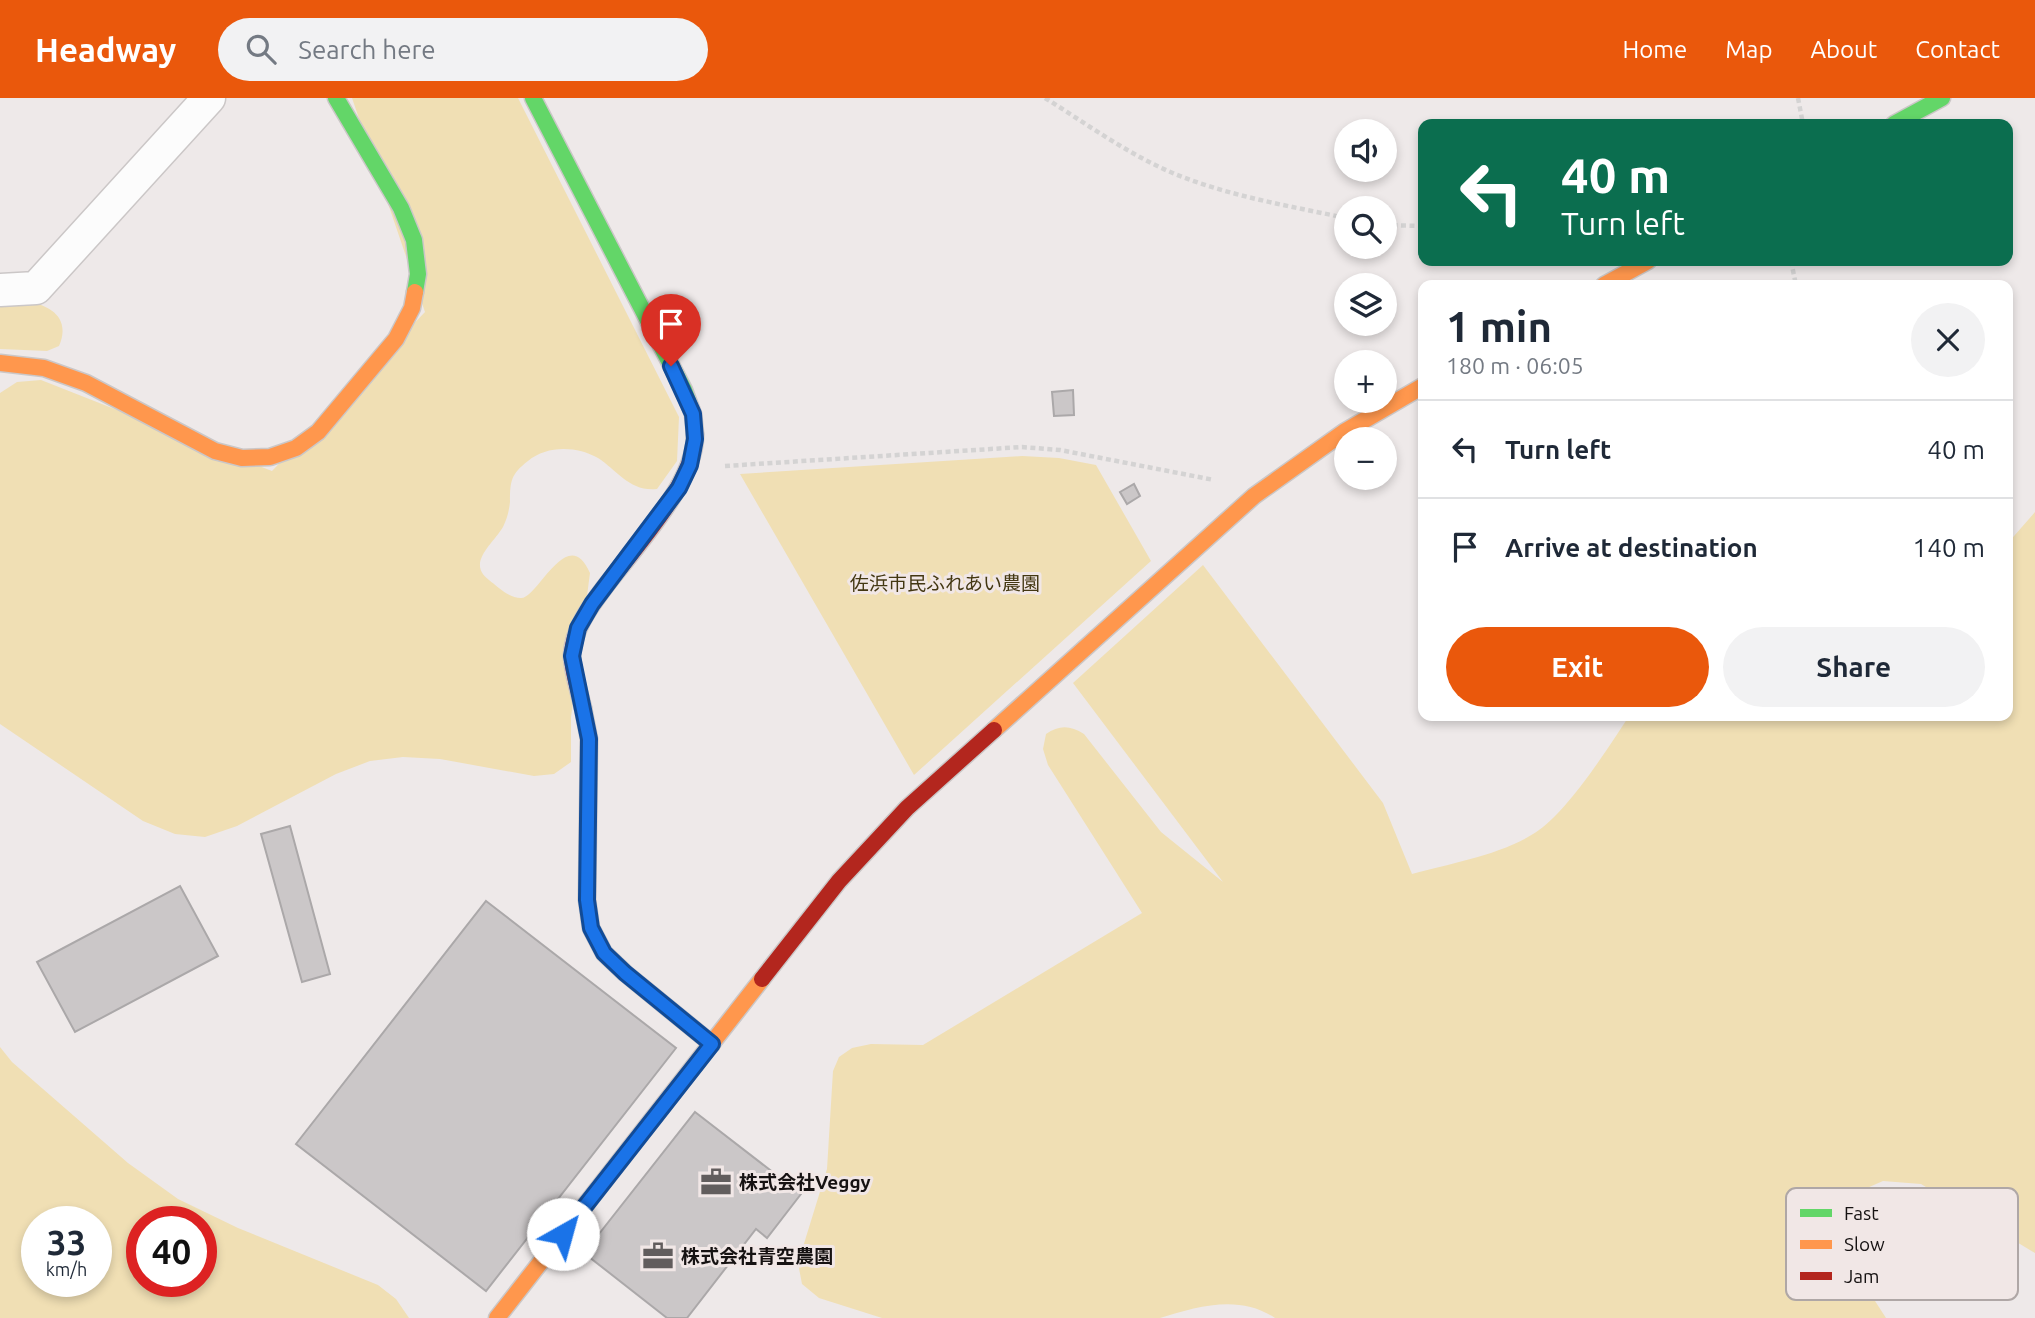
<!DOCTYPE html>
<html lang="en">
<head>
<meta charset="utf-8">
<style>
  :root { --surface:#fff; --page:#f2f2f3; --text:#1f2937; --muted:#747a83; --line:#e0e1e3; --accent:#ea580c }
  body { margin:0; font-family:Ubuntu,"Noto Sans JP",sans-serif; background:var(--page); color:var(--text); height:100vh; display:flex; flex-direction:column; font-size:26px; white-space:nowrap }
  * { box-sizing:border-box; margin:0 }
  p { font-size:23px; color:var(--muted) }
  .icon { flex:none; width:38px; height:38px; fill:none; stroke:currentColor; stroke-width:2; stroke-linecap:round; stroke-linejoin:round }
  .map { position:relative; flex:1; overflow:hidden }
  .drawer { position:absolute; left:1418px; top:182px; width:595px; height:441px; display:flex; flex-direction:column; background:var(--surface); border-radius:14px; box-shadow:0 4px 10px #0003 }
  .drawer>* { flex:none }
  .guide { position:absolute; left:1418px; top:21px; width:595px; height:147px; border-radius:14px; box-shadow:0 4px 10px #0003; background:#0b6e4f; color:#fff; overflow:hidden }
  .buttons { position:absolute; left:1334px; top:21px; display:grid; gap:14px }
  .buttons a { display:grid; place-items:center; width:63px; height:63px; border-radius:50%; background:var(--surface); box-shadow:0 4px 10px #0003; font-size:35px }
  .speed { position:absolute; left:21px; top:1108px; display:flex; gap:14px; font-size:35px; font-weight:700; text-align:center }
  .speed>* { display:grid; place-content:center; width:91px; height:91px; border-radius:50%; background:var(--surface); box-shadow:0 4px 10px #0003; line-height:1 }
  .speed small { font-size:18px; font-weight:400 }
  .speed .limit { border:10px solid #d22; background:#fff; color:#111 }
  .pin { position:absolute; display:grid; place-items:center; width:60px; height:60px; color:#fff; margin:-72px -30px; border-radius:50% 50% 50% 0; rotate:-45deg; box-shadow:0 0 7px #0007 }
  .pin .icon { rotate:45deg }
  .me { position:absolute; width:77px; margin:-38px; rotate:38deg; stroke-linejoin:round; filter:drop-shadow(0 0 5px #0008) }
  .turn { display:flex; align-items:center; gap:24px; height:147px; padding:0 28px; font-size:32px }
  .turn .icon { width:91px; height:91px; stroke-width:2.5 }
  .turn b { display:block; font-size:49px; line-height:60px }
  .round { display:grid; place-items:center; flex:none; width:74px; height:74px; border-radius:37px; background:var(--page) }
  .summary { display:flex; align-items:center; justify-content:space-between; height:119px; padding:0 28px }
  h1 { font-size:42px; font-weight:700; line-height:52px }
  .primary-button { display:flex; gap:14px; margin-top:auto; padding:14px 28px }
  .primary-button a { flex:1; height:80px; border-radius:42px; background:var(--accent); color:#fff; font-size:28px; font-weight:700; line-height:80px; text-align:center }
  .primary-button a+a { background:var(--page); color:var(--text) }
  ul { padding:0; list-style:none }
  li { display:flex; align-items:center; gap:21px; height:98px; padding:0 28px; border-top:2px solid var(--line) }
  li div { flex:1 }
  li b { display:block; font-size:26px }
  li em { font-style:normal }
  header { display:flex; align-items:center; gap:42px; box-sizing:border-box; height:98px; padding:0 35px; background:var(--accent); color:#fff }
  header strong { font-size:33px }
  nav { display:flex; gap:38px; margin-inline-start:auto; font-size:24px }
  .search { width:490px; height:63px; background:var(--page); display:flex; align-items:center; gap:18px; box-sizing:border-box; padding:0 24px; border-radius:38px; color:var(--muted); font-size:26px }
  .map>svg:first-child { display:block }
</style>
</head>
<body>
<header>
<strong>Headway</strong>
<div class="search"><svg class="icon" aria-label="search" viewBox="0 0 24 24"><circle cx="10" cy="10" r="6"/><path d="M15 15l6 6"/></svg>Search here</div>
<nav><a>Home</a><a>Map</a><a>About</a><a>Contact</a></nav>
</header>
<div class="map">
<svg width="2035" height="1220" viewBox="0 0 2035 1220">
  <rect width="100%" height="100%" fill="#eee9e9"/>
  <path fill="#f0dfb4" fill-rule="evenodd" d="M352 0H518L679 319 677 363 657 391C630 394 618 373 598 360 577 348 547 347 528 363 511 376 510 383 510 404 509 413 507 421 503 429 493 446 466 465 489 482 498 489 509 500 521 500 538 500 568 424 590 475L571 619V664L554 676 534 678 440 661 403 659 370 663 336 676 237 728 205 739 175 736 143 723 0 626V295L17 284 41 282 272 373 425 214Z
    M25 203C51 207 71 220 59 248L47 253 0 251V205Z
    M1022 358 1059 360 1096 367 1151 463 914 677 740 376Z
    M2035 414V1155L1921 1086 1883 1083 1851 1097 1843 1135 1855 1172 1886 1220H1275C1240 1196 1198 1208 1160 1220H882L819 1200 802 1186 798 1165 827 1071 833 973 839 959 852 950 871 946 923 947 1142 815 1048 667 1043 651 1046 636C1059 627 1070 627 1084 636L1161 734 1223 784 1073 585 1203 467 1383 705 1412 776C1451 765 1506 756 1539 732 1569 711 1609 649 1629 618H2007V446Z
    M0 949 12 964 128 1065 178 1101 238 1130 378 1187 396 1201 409 1220H0ZM37 1124H96V1183H37ZM142 1124H201V1183H142Z"/>
  <path fill="#cbc7c8" stroke="#aba8a9" stroke-width="2" d="M1073 292 1074 317 1054 318 1052 294Z
    M1134 386 1140 398 1127 406 1120 394Z
    M290 728 330 876 302 884 261 736Z
    M180 788 218 858 75 934 37 864Z
    M486 803 676 950 486 1193 296 1046Z
    M695 1014 801 1096 767 1140 756 1131 687 1220H667L584 1155Z"/>
  <g fill="none" stroke-linecap="round" stroke-linejoin="round">
    <defs>
      <path id="street" d="M0 192 36 190 209 0"/>
      <path id="fast" d="M336 0 401 110 414 142 418 176 415 194
        M533 0 684 292 693 316 695 336
        M1894 26 1942 0
        M583 610 589 641 587 802 591 830 604 855 625 875 712 946"/>
      <path id="slow" d="M1604 187 1648 163
        M0 265 44 270 86 285 215 353 242 360 270 359 296 350 318 334 396 241 412 210 415 194
        M994 632 1254 398 1344 334 1423 288
        M497 1220 762 881"/>
      <path id="jam" d="M583 610C579 593 572 573 572 557 573 532 589 510 604 490 632 453 697 383 695 336
        M762 881 839 783 907 710 994 632"/>
    </defs>
    <use href="#street" stroke="#cbc7c7" stroke-width="35"/>
    <use href="#fast" stroke="#cbc7c7" stroke-width="19"/>
    <use href="#slow" stroke="#cbc7c7" stroke-width="19"/>
    <use href="#jam" stroke="#cbc7c7" stroke-width="19"/>
    <path stroke="#d4d3d3" stroke-width="4.5" stroke-dasharray="5 3.5" stroke-linecap="butt" d="M1045 0C1087 26 1129 57 1175 76 1229 98 1289 108 1346 120
      M1798 0 1803 26
      M1384 127 1423 128
      M1791 163 1796 187
      M725 368 1022 349 1060 352 1214 382"/>
    <use href="#street" stroke="#fcfcfc" stroke-width="32"/>
    <use href="#fast" stroke="#63d668" stroke-width="16"/>
    <use href="#slow" stroke="#ff974d" stroke-width="16"/>
    <use href="#jam" stroke="#b3261e" stroke-width="16"/>
  </g>
  <g fill="none" stroke-linecap="round" stroke-linejoin="round">
    <defs>
      <path id="route" d="M563 1136 712 946 625 875 604 855 591 830 587 802 589 641 572 558 578 530 592 506 679 390 690 367 695 341 693 316 671 268"/>
    </defs>
    <use href="#route" stroke="#114b97" stroke-width="18"/>
    <use href="#route" stroke="#1a73e8" stroke-width="12"/>
  </g>
  <defs>
    <symbol id="office-bare" viewBox="-9 -9 18 18"><path d="M-6-3h4V-5.5h4V-3h4V5H-6ZM-1-4.5V-3h2v-1.5ZM-6 0V1H6V0Z" fill="#625d5d" stroke="#f1e7e6" stroke-width="2.5" paint-order="stroke"/></symbol>
  </defs>
  <g fill-rule="evenodd">
    <use href="#office-bare" x="694" y="1062" width="44" height="44"/>
    <use href="#office-bare" x="636" y="1136" width="44" height="44"/>
  </g>
  <g text-anchor="middle" dominant-baseline="central" stroke-width="6" stroke-linejoin="round" paint-order="stroke">
    <g font-size="19" fill="#433712" stroke="#f1e7e6">
      <text x="945" y="485">佐浜市民ふれあい農園</text>
    </g>
    <g font-size="19" font-weight="bold" fill="#161212" stroke="#f1e7e6" text-anchor="start">
      <text x="739" y="1084">株式会社Veggy</text>
      <text x="681" y="1158">株式会社青空農園</text>
    </g>
  </g>
  <rect x="1786" y="1090" width="232" height="112" rx="10" fill="#f1e7e6" stroke="#afa7a6" stroke-width="2"/>
  <rect x="1800" y="1111" width="32" height="8" fill="#63d668"/>
  <rect x="1800" y="1142" width="32" height="9" fill="#ff974d"/>
  <rect x="1800" y="1174" width="32" height="8" fill="#b3261e"/>
  <g font-size="19" fill="#161212">
    <text x="1844" y="1122">Fast</text>
    <text x="1844" y="1153">Slow</text>
    <text x="1844" y="1185">Jam</text>
  </g>
</svg>
<div class="buttons">
<a><svg class="icon" aria-label="sound" viewBox="0 0 24 24"><path d="M4 9h4l5-4v14l-5-4H4zM17 9q2 3 0 6"/></svg></a>
<a><svg class="icon" aria-label="search" viewBox="0 0 24 24"><circle cx="10" cy="10" r="6"/><path d="M15 15l6 6"/></svg></a>
<a><svg class="icon" aria-label="layers" viewBox="0 0 24 24"><path d="M12 4l9 5-9 5-9-5zM3 14l9 5 9-5"/></svg></a>
<a>+</a>
<a>−</a>
</div>
<div class="speed"><div>33<small>km/h</small></div><div class="limit">40</div></div>
<div class="pin" style="left:671px;top:268px;background:#d93025"><svg class="icon" aria-label="arrive" viewBox="0 0 24 24"><path d="M6 21V4h12l-3 4 3 4H6"/></svg></div>
<svg class="me" style="left:563px;top:1136px" viewBox="-20 -20 40 40"><circle r="19" fill="#fff"/><path d="M0-13L10 11 0 6-10 11z" fill="#1a73e8"/></svg>
<div class="guide">
<div class="turn"><svg class="icon" aria-label="left" viewBox="0 0 24 24"><path d="M17 20v-9H6M10 6l-5 5 5 5"/></svg><div><b>40 m</b>Turn left</div></div>
</div>
<section class="drawer">
<div class="summary"><div><h1>1 min</h1><p>180 m · 06:05</p></div><a class="round"><svg class="icon" aria-label="close" viewBox="0 0 24 24"><path d="M6 6l12 12M18 6L6 18"/></svg></a></div>
<ul>
<li><svg class="icon" aria-label="left" viewBox="0 0 24 24"><path d="M17 20v-9H6M10 6l-5 5 5 5"/></svg><div><b>Turn left</b></div><em>40 m</em></li>
<li><svg class="icon" aria-label="arrive" viewBox="0 0 24 24"><path d="M6 21V4h12l-3 4 3 4H6"/></svg><div><b>Arrive at destination</b></div><em>140 m</em></li>
</ul>
<div class="primary-button"><a>Exit</a><a>Share</a></div>
</section>
</div>
</body>
</html>
